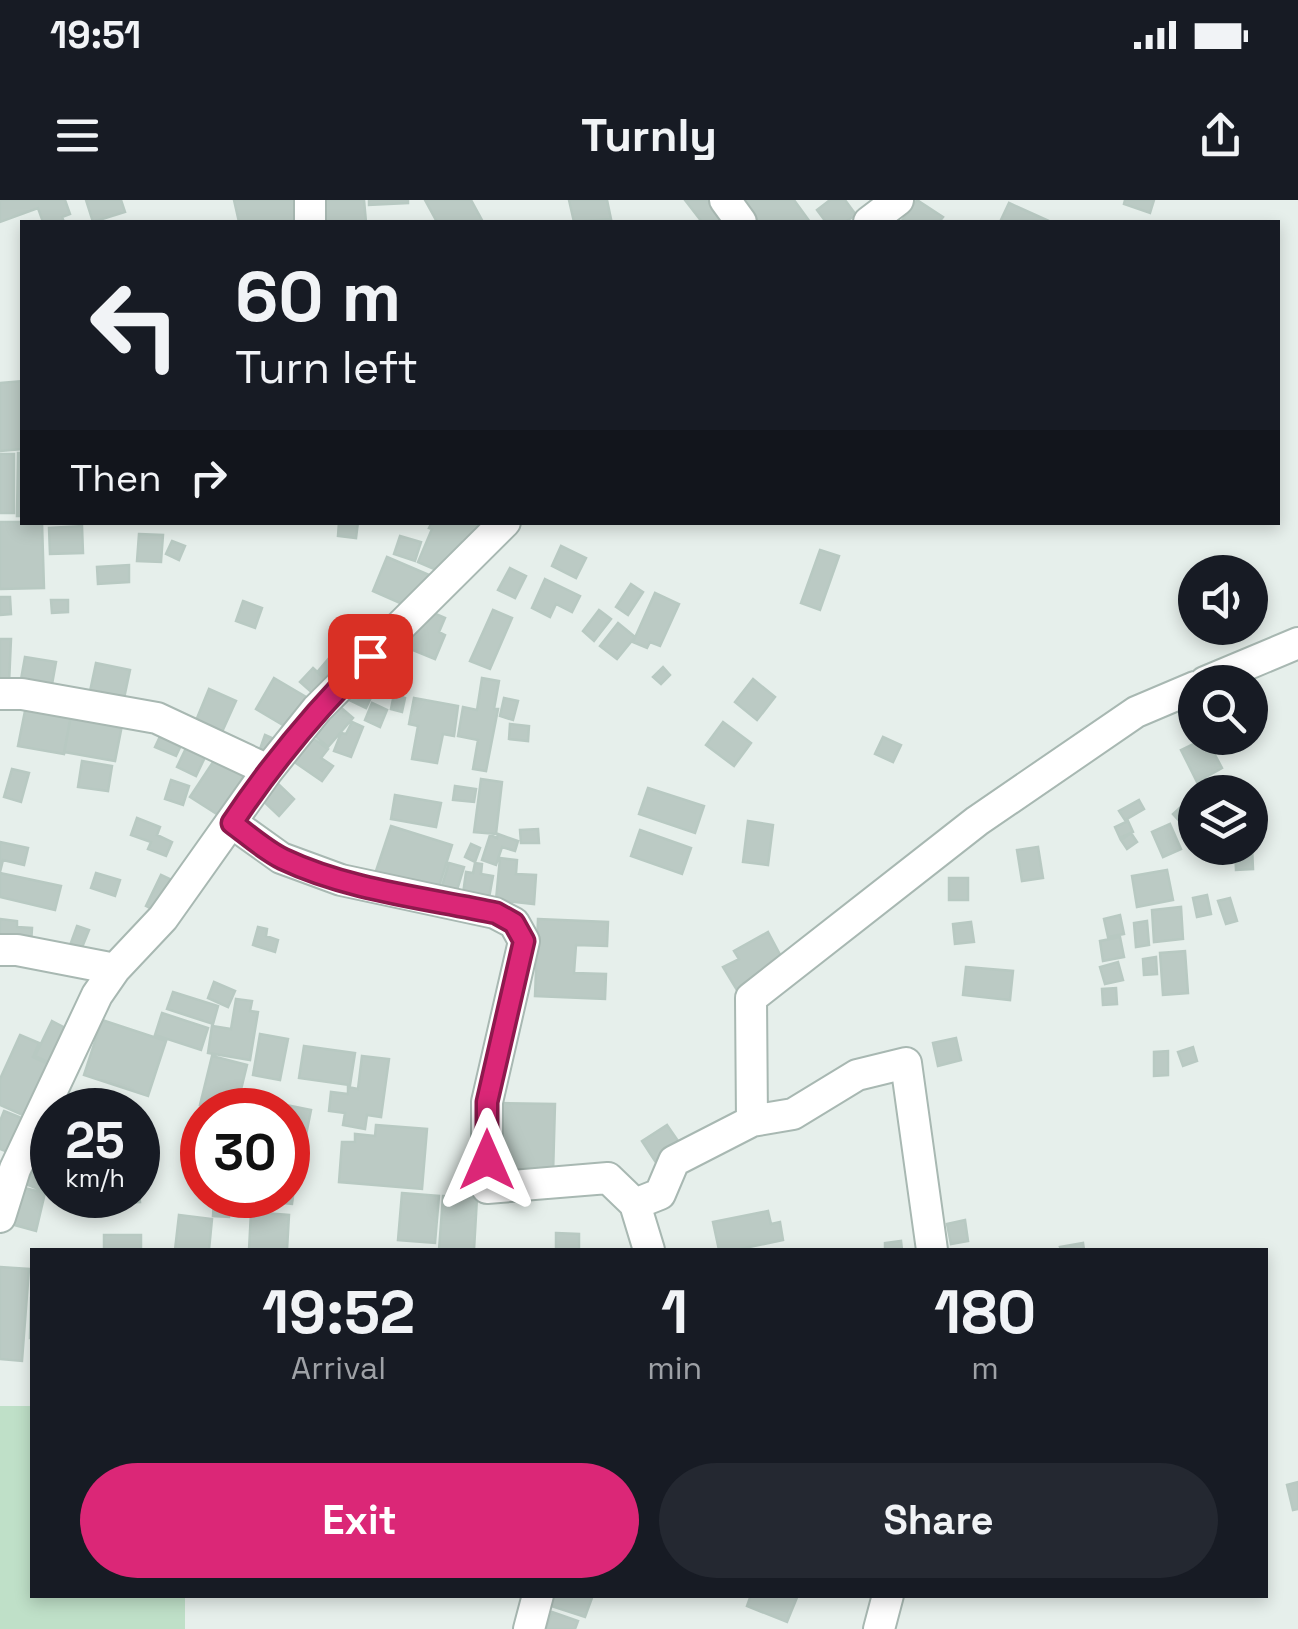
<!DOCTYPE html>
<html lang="en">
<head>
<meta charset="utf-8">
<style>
  :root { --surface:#171b24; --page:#242831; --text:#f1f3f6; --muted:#9ea1a6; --accent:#db2777 }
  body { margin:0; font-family:"Space Grotesk",sans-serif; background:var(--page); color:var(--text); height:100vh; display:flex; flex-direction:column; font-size:38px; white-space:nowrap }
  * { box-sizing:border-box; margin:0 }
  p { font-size:32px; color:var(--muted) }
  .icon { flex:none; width:55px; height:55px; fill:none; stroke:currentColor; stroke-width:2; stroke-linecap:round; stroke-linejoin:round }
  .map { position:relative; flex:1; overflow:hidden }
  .sheet { position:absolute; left:30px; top:1048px; width:1238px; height:350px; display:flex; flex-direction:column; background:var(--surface); border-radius:0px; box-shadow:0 5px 15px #0003 }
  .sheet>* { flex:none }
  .guide { position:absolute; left:20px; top:20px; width:1260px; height:305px; border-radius:0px; box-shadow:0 5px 15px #0003; background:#171b24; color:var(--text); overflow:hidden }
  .fabs { position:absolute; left:1178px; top:355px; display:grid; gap:20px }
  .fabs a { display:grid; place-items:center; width:90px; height:90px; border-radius:50%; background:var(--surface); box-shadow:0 5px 15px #0003; font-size:50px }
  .speed { position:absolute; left:30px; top:888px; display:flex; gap:20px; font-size:50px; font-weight:700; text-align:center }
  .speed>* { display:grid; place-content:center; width:130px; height:130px; border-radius:50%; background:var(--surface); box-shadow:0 5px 15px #0003; line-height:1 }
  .speed small { font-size:25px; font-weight:400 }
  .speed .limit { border:15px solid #d22; background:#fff; color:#111 }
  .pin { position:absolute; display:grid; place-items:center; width:85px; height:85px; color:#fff; margin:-42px; border-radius:20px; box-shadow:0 5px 15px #0006 }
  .me { position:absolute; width:110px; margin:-55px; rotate:0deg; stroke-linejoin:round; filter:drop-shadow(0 0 8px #0008) }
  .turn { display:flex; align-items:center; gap:35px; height:210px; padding:0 50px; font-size:45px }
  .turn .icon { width:130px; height:130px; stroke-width:2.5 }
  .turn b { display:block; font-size:70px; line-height:85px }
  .then { display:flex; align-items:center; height:95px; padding:0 50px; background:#0003; gap:20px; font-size:38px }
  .eta { display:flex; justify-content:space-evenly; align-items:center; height:170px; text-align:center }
  .eta b { font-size:60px; font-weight:700; line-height:70px }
  .cta { display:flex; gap:20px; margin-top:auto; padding:20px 50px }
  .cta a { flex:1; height:115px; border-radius:60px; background:var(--accent); color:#fff; font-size:40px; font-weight:700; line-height:115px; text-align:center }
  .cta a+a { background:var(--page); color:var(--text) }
  .status { display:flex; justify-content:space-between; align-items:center; height:70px; padding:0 50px; background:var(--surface); direction:ltr }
  .status svg { height:28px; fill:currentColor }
  header { display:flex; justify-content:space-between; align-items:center; height:130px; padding:0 50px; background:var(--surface); font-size:45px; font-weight:700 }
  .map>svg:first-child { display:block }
</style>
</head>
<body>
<div class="status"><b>19:51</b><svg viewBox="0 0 49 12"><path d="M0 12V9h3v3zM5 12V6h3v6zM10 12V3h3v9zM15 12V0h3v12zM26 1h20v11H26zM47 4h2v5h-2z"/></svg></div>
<header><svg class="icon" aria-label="menu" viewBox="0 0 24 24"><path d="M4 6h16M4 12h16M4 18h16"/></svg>Turnly<svg class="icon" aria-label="share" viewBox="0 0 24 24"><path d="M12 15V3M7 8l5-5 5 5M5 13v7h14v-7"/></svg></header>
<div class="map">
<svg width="1298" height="1429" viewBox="0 0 1298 1429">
  <rect width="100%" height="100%" fill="#e6efeb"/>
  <path fill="#bfe0c8" d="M0 1206H32V1395H185V1429H0Z"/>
  <path fill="#bbcac4" stroke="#b8c9c2" stroke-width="2.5" d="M0 0H65L70 14 62 17 64 22H43L38 8 0 22Z
    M86 0H121L125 12 93 22Z
    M234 0H301L306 22H239Z
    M320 0H364L366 22H321Z
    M369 0H408V3L369 5Z
    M425 0H471L483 22H437Z
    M569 0H607L611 19 574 22Z
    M685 0H712L729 22H702Z
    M740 0H794L810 22H756Z
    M830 0H845L856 15 845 22H826L817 10Z
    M917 0 943 17 939 22H901Z
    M1125 0H1154L1150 13 1124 4Z
    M1009 3 1051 22H1000Z
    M22 181V249L0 251V183Z
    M18 253H22V316H17Z
    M0 254H14V313H0Z
    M0 322H42L44 388 0 389Z
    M339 322H358L356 338 338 336Z
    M432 322H480L468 351 458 347 446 374 418 362 432 329 429 328Z
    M82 326 83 353 50 354 49 328Z
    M139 334 163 335 161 362 137 361Z
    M400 336 421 342 415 361 394 354Z
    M172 341 185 346 179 360 166 354Z
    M561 346 586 358 576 378 552 366Z
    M820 350 839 356 820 410 801 403Z
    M387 357 429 375 419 397 407 406 373 391Z
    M129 365V382L98 384 97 367Z
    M510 368 526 376 515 398 498 390Z
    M545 379 580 396 572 412 556 404 550 417 532 408Z
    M631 384 643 392 628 415 616 407Z
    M655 393 679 404 660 446 650 442 647 448 633 442Z
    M0 397H10L11 414 0 415Z
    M51 400H68V412L52 413Z
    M243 401 262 408 255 428 236 421Z
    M424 409 445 418 439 432 445 435 435 459 408 448Z
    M493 410 512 418 490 469 470 461Z
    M599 410 611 419 594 441 583 431Z
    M618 423 635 437 617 459 600 446Z
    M0 439H11L9 484 0 483Z
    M341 444 355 457 332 483 318 471Z
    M25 457 56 462 51 490 20 485Z
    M96 463 130 470 123 503 89 496Z
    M663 467 670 475 661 484 653 477Z
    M313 468 329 483 317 497 300 482Z
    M274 478 306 497 288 528 256 509Z
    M482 478 499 481 494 509H498L486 571 473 569 478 540 458 536 463 507 477 510Z
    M753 479 775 497 757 520 735 502Z
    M354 484 373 493 366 508 347 499Z
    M209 489 236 501 221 534 195 523Z
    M394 494 405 498 402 512 391 509Z
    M414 498 458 506 454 536 443 534 437 563 412 559 418 526 409 524Z
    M504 498 518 501 513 520 500 516Z
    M332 500 353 518 328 547 307 529Z
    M27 501 72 510 64 554 18 546Z
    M372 503 387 510 380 527 365 520Z
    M72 510 123 520 115 561 64 552Z
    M352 522 363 527 351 557 334 551 341 533 346 534Z
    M723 522 751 543 734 566 706 545Z
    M510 524 529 526 528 541 509 539Z
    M163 530 184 539 176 556 155 547Z
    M307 534 328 549 321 558 333 566 322 581 290 559Z
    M265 535 274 539 269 553 260 549Z
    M883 537 901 545 893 562 875 554Z
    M1206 538 1222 568 1197 582 1181 550Z
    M188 544 207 553 196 576 177 567Z
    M219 553 248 573 220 616 190 597Z
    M82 561 112 566 108 591 78 587Z
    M12 569 29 573 21 602 4 597Z
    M481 579 502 582 496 634 474 632Z
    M171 580 189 586 183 605 165 599Z
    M274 580 294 599 279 616 259 597Z
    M455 586 476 589 474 602 453 600Z
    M648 588 704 606 695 633 639 614Z
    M395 595 441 603 436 627 391 619Z
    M1139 600 1144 609 1125 620 1119 611Z
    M1184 604 1194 615 1183 625 1173 614Z
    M137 618 160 627 157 635 172 642 166 656 148 649 151 642 131 635Z
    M748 621 773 625 768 665 743 662Z
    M1128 621 1133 632 1120 638 1115 627Z
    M1170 624 1181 649 1163 657 1152 632Z
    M391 626 452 645 437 693 375 674Z
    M538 629 539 643H521L520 630Z
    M640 630 691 648 682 674 631 656Z
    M1131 633 1137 642 1127 649 1121 640Z
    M498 634 518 641 515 651 502 647 496 665 482 660 490 635 497 638Z
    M0 642 28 648 24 665 3 660 0 672Z
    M471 644 480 648 475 662 465 657Z
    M1252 646 1253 669 1236 670 1235 648Z
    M1038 647 1043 678 1022 681 1017 650Z
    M500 658 517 660 516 674 536 675 534 704 496 700Z
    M449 663 464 667 457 690 442 686Z
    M475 663 482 664 481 674 493 676 489 698 463 694 466 672 473 673Z
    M1167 670 1173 700 1137 707 1132 676Z
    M0 673 61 686 55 710 0 697Z
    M96 673 120 680 115 696 91 688Z
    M161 675 172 680 156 711 146 706Z
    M949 678H968V700H949Z
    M1207 695 1211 714 1197 717 1193 698Z
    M1230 698 1237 721 1226 724 1218 701Z
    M1181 707 1183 739 1154 742 1152 710Z
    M1120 715 1124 734 1108 737 1104 719Z
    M0 719 17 721V727L32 728 31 745 0 743Z
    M538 719 608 722 607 746 576 745 574 773 606 774 605 799 535 796Z
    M1147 721 1149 745 1136 747 1134 723Z
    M971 722 974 742 955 744 953 724Z
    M77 726 89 730 79 755 68 751Z
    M258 727 267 729 266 736 278 740 275 752 253 745Z
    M768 732 785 764 737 790 723 767 739 759 734 751Z
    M1120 737 1124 757 1103 761 1100 741Z
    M1185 751 1188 793 1163 795 1160 753Z
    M1156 757 1157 774 1144 775 1143 759Z
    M1118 762 1123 780 1105 784 1100 767Z
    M966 767 1013 771 1010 800 963 795Z
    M214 782 235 791 228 807 208 798Z
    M1116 788 1117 804 1103 805 1102 789Z
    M173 792 218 806 213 824 167 809Z
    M236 799 252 801 250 811 258 812 250 860 208 853 212 826 231 829Z
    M162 813 208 828 201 850 155 835Z
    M102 820 166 841 148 896 84 875Z
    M52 821 73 832 56 866 35 856Z
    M260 834 288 839 280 880 253 875Z
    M20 835 39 843 33 857 55 867 32 919 0 905V879Z
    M956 838 961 860 938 866 933 843Z
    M304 846 355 853 350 885 299 878Z
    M1193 847 1197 861 1183 866 1178 852Z
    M1168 851V875L1154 876V852Z
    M212 856 247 865 236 910 200 905Z
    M362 856 389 859 381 917 367 915 365 929 343 925 345 913 329 911 331 892 348 894V887L358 889Z
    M246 897 311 910 304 945 288 942V910H244Z
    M54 901 80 910H52V951L38 946Z
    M498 903 555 904 553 975 496 974Z
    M4 911 29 921 15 955 0 949V921Z
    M376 925 427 929 422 989 339 982 342 942H355V934L375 936Z
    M667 925 680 944 655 961 642 941Z
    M38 950 52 956 51 976 30 967Z
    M288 953 298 954 295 976 288 975Z
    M29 968 52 977 46 992 23 983Z
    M138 978 140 1002 125 1003 124 995H138Z
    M288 980 295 981 292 1004 261 1001 262 995H288Z
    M20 987 45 993 36 1031 11 1024Z
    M402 993 439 996 435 1043 398 1040Z
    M443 996 477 998 474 1050H439Z
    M214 1000 230 1001 229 1017 213 1016Z
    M768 1011 771 1024 780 1022 783 1040 735 1050H719L713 1022Z
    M251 1012 289 1015 287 1050H249Z
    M179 1015 212 1019 209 1050H175Z
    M965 1020 968 1041 951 1044 947 1024Z
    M556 1033 579 1034V1050H556Z
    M104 1035H141V1050H104Z
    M901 1041 902 1050H885V1043Z
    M1083 1043 1084 1050H1061L1060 1047Z
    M0 1067 29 1069 22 1161 0 1159Z
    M31 1098H32V1138H30Z
    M1298 1282V1309L1293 1310 1287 1285Z
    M545 1395H593L585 1417 542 1403Z
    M751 1395H798L787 1422 747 1406Z
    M552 1412 578 1421 575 1429H546Z"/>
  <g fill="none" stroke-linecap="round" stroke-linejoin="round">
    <defs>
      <path id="minor" d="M310 0V22
        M725 0 741 22
        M869 22 898 0
        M1205 482 1298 443
        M0 494H22L157 518 268 570
        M232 623 281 658 341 680 495 713 514 723 524 741 487 902V988L608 978 635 1004 649 1050
        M0 750H17L115 769
        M752 921 793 914 857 875 906 863 932 1050
        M635 1004 660 994 674 961 752 921 751 798 977 621 1136 512 1195 487
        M0 1017 15 969 97 795 115 769 163 718 268 570 317 509 505 322
        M529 1429 538 1395
        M879 1429 888 1395"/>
    </defs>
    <use href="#minor" stroke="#a8b8b2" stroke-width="34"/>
    <use href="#minor" stroke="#fff" stroke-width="30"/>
  </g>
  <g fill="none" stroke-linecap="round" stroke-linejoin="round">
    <defs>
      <path id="route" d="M370 456C318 508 273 561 232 623 248 635 265 650 283 659 348 690 426 698 496 713L514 723 524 741 487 902V960"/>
    </defs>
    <use href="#route" stroke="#8e194d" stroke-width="25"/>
    <use href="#route" stroke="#db2777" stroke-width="18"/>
  </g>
</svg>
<div class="fabs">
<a><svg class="icon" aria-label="sound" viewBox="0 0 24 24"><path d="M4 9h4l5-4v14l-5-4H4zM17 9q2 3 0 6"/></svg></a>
<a><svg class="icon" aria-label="search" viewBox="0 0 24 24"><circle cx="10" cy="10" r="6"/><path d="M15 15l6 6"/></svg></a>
<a><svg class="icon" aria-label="layers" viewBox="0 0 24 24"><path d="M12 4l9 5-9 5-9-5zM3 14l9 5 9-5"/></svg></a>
</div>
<div class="speed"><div>25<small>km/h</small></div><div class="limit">30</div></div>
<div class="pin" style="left:370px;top:456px;background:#d93025"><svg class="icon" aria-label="arrive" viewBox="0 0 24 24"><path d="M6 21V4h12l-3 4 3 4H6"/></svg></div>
<svg class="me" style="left:487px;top:960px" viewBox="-20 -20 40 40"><path d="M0-17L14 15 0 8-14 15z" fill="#db2777" stroke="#fff" stroke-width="4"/></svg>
<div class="guide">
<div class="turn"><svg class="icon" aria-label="left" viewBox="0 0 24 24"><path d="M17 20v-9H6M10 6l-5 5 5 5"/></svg><div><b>60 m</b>Turn left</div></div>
<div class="then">Then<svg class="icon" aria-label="right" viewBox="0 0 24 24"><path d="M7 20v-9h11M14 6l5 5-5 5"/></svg></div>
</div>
<section class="sheet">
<div class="eta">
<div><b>19:52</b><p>Arrival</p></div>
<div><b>1</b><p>min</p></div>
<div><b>180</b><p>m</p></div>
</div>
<div class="cta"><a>Exit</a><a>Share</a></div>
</section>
</div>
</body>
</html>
